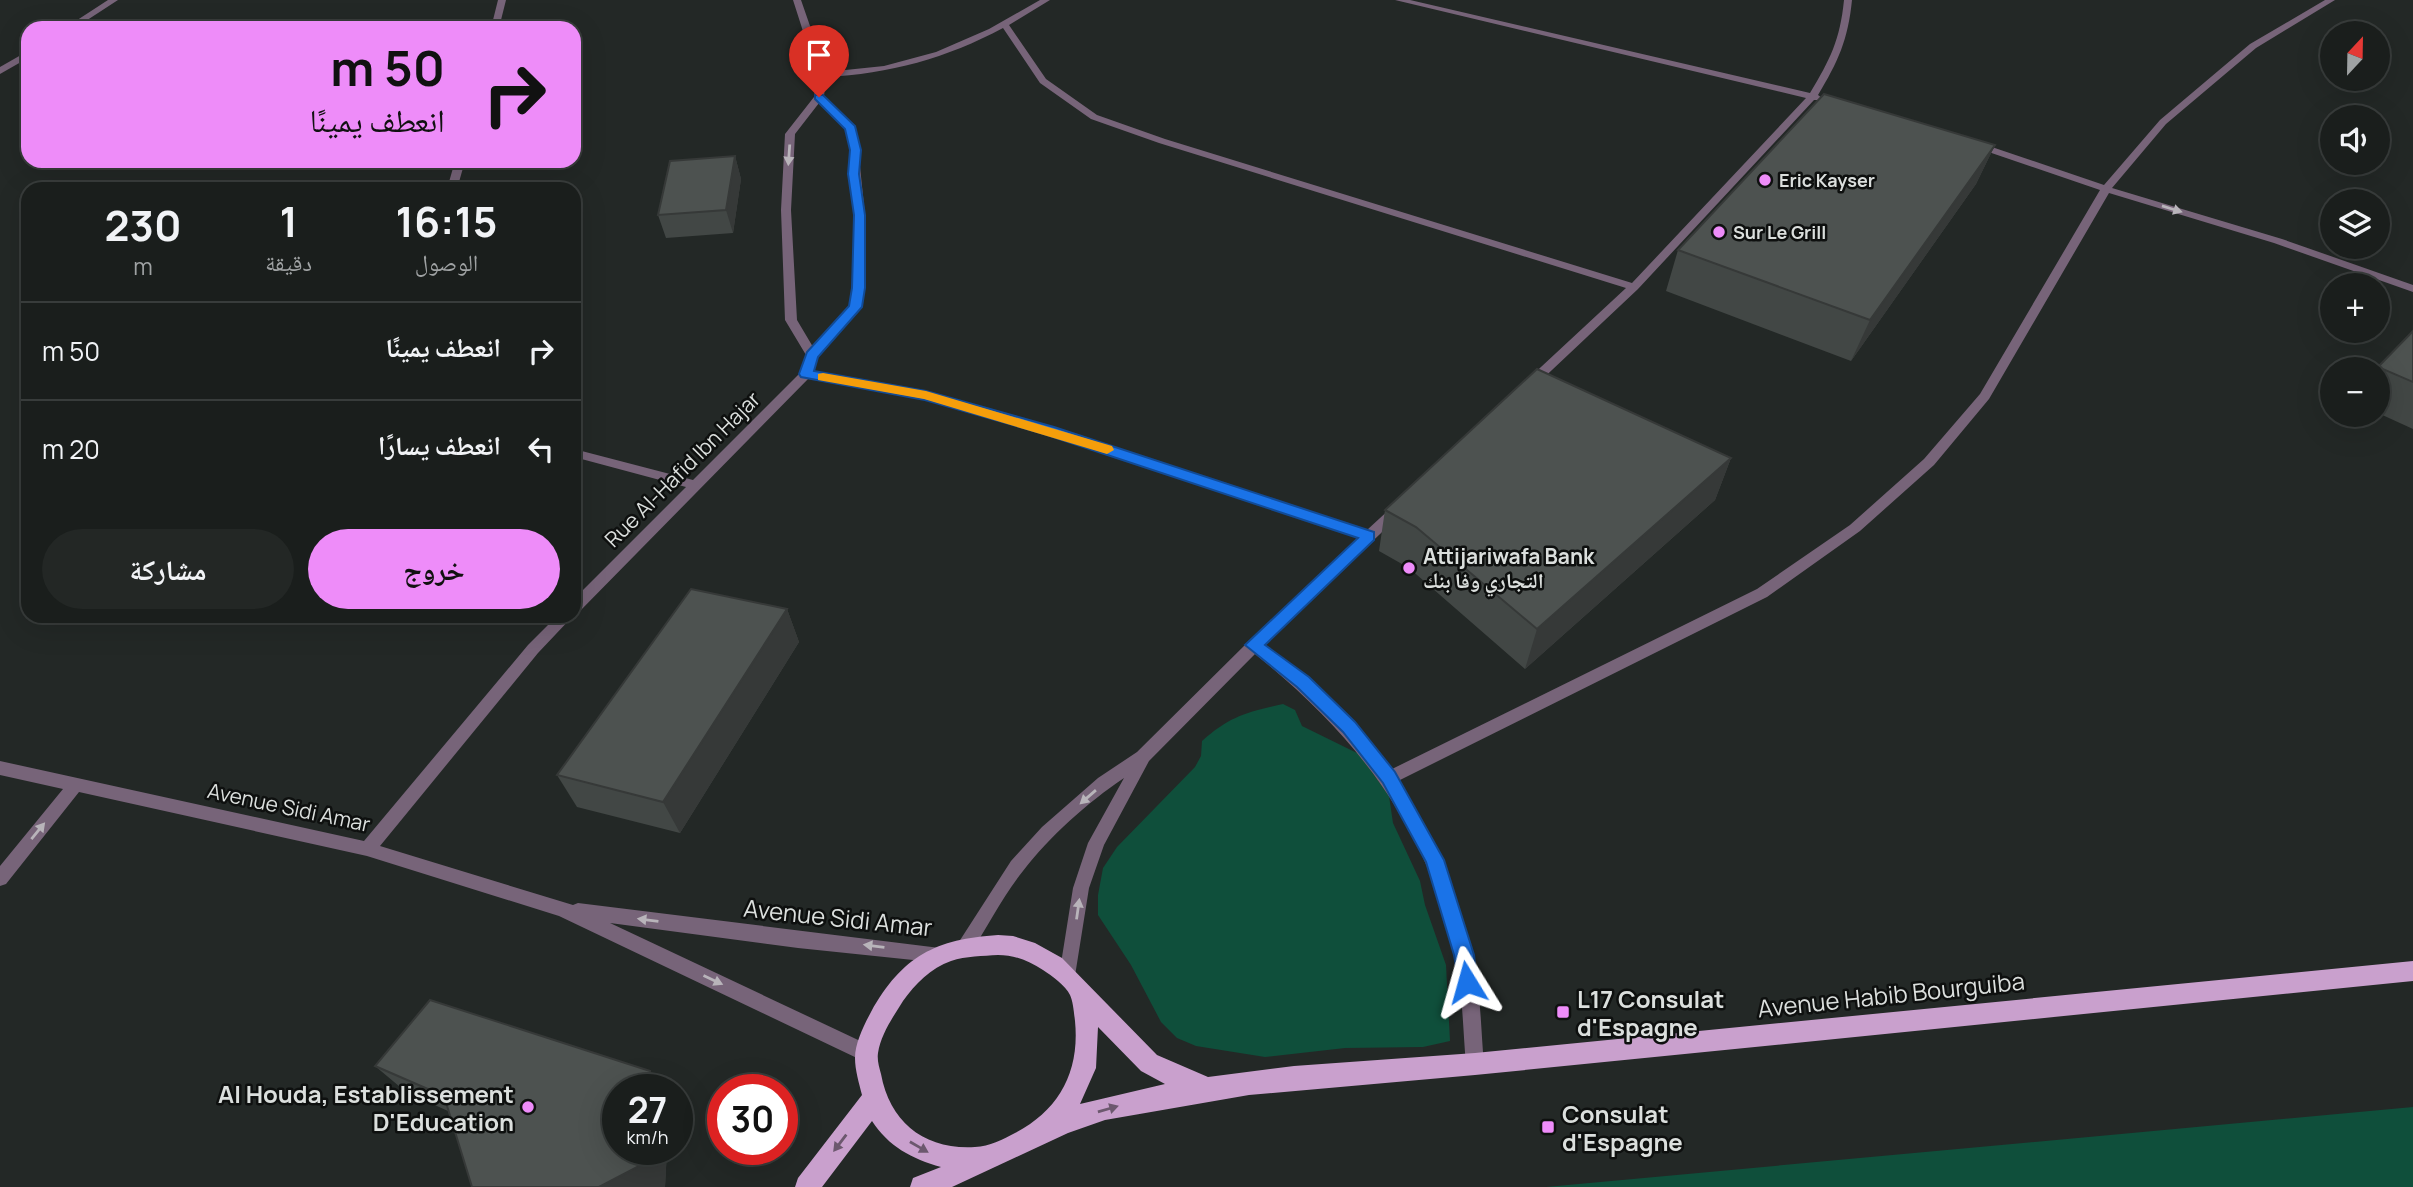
<!DOCTYPE html>
<html lang="ar">
<head>
<meta charset="utf-8">
<style>
  :root { --surface:#1a1e1c; --page:#232725; --text:#f1f3f6; --muted:#9fa2a3; --line:#383c3b; --accent:#ee8cf9 }
  body { margin:0; font-family:Manrope,"Noto Naskh Arabic",sans-serif; background:var(--page); color:var(--text); direction:rtl; height:100vh; display:flex; flex-direction:column; font-size:26px; white-space:nowrap }
  * { box-sizing:border-box; margin:0 }
  p { font-size:23px; color:var(--muted) }
  .icon { flex:none; width:38px; height:38px; fill:none; stroke:currentColor; stroke-width:2; stroke-linecap:round; stroke-linejoin:round }
  .map { position:relative; flex:1; overflow:hidden; direction:ltr }
  .panel { position:absolute; left:21px; top:182px; width:560px; height:441px; display:flex; flex-direction:column; background:var(--surface); border-radius:21px; box-shadow:0 7px 28px #0002,0 0 0 2px var(--line); direction:rtl }
  .panel>* { flex:none }
  .guide { position:absolute; left:21px; top:21px; width:560px; height:147px; border-radius:21px; box-shadow:0 7px 28px #0002,0 0 0 2px var(--line); direction:rtl; background:#ee8cf9; color:#111; overflow:hidden }
  .needle { width:46px; rotate:22deg }
  .controls { position:absolute; left:2320px; top:21px; display:grid; gap:14px }
  .controls a { display:grid; place-items:center; width:70px; height:70px; border-radius:50%; background:var(--surface); box-shadow:0 7px 28px #0002,0 0 0 2px var(--line); font-size:35px }
  .speed { position:absolute; left:602px; top:1074px; display:flex; gap:14px; font-size:35px; font-weight:700; text-align:center }
  .speed>* { display:grid; place-content:center; width:91px; height:91px; border-radius:50%; background:var(--surface); box-shadow:0 7px 28px #0002,0 0 0 2px var(--line); line-height:1 }
  .speed small { font-size:18px; font-weight:400 }
  .speed .limit { border:10px solid #d22; background:#fff; color:#111 }
  .pin { position:absolute; display:grid; place-items:center; width:60px; height:60px; color:#fff; margin:-72px -30px; border-radius:50% 50% 50% 0; rotate:-45deg; box-shadow:0 0 7px #0007 }
  .pin .icon { rotate:45deg }
  .me { position:absolute; width:77px; margin:-38px; rotate:352deg; stroke-linejoin:round; filter:drop-shadow(0 0 5px #0008) }
  .turn { display:flex; align-items:center; gap:24px; height:147px; padding:0 21px; font-size:32px }
  .turn .icon { width:91px; height:91px; stroke-width:2.5 }
  .turn b { display:block; font-size:49px; line-height:60px }
  .eta { display:flex; justify-content:space-evenly; align-items:center; height:119px; text-align:center }
  .eta b { font-size:42px; font-weight:700; line-height:49px }
  .cta { display:flex; gap:14px; margin-top:auto; padding:14px 21px }
  .cta a { flex:1; height:80px; border-radius:42px; background:var(--accent); color:#111; font-size:28px; font-weight:700; line-height:80px; text-align:center }
  .cta a+a { background:var(--page); color:var(--text) }
  ul { padding:0; list-style:none }
  li { display:flex; align-items:center; gap:21px; height:98px; padding:0 21px; border-top:2px solid var(--line) }
  li div { flex:1 }
  li b { display:block; font-size:26px }
  li em { font-style:normal }
  .map>svg:first-child { display:block }
</style>
</head>
<body>
<div class="map">
<svg width="2413" height="1187" viewBox="0 0 2413 1187">
  <rect width="100%" height="100%" fill="#232826"/>
  <path fill="#0f4f3b" d="M1283 704 1295 710 1302 726 1359 754 1389 796 1393 823 1420 881 1425 905 1446 965 1450 1041 1423 1047 1345 1048 1265 1057 1196 1046 1177 1038 1161 1022 1131 965 1098 915V895L1103 868 1117 847 1195 767 1201 756 1202 741C1230 716 1247 712 1283 704Z
    M2413 1107V1187H1546Z"/>
  <g fill="none" stroke-linecap="round" stroke-linejoin="round">
    <path fill="#776479" fill-rule="evenodd" d="M108 0H118L75 28H65Z
      M498 0H506L499 28H491Z
      M793 0H801L826 72 884 66 936 52 989 29 1040 0H1050L1009 25 1046 79 1097 115 1165 139 1632 283 1806 98 1395 0H1410L1810 93C1830 60 1840 40 1844 0H1852C1848 40 1838 62 1818 95L1822 98 1820 100H1814L1638 289 1535 386H1527L1525 383 1527 380 1626 288 1159 143 1091 119 1040 83 1003 28C947 58 889 74 826 77L824 96 856 128 865 215 864 288 861 307 818 356 813 371 930 392 1053 428 1367 530 1392 507H1402L1404 510 1402 513 1264 645C1311 682 1353 722 1390 770L1757 589 1850 525 1924 459 1980 394 2100 190 1971 146V142H1977L2104 185 2160 120 2250 44 2325 0H2335L2256 48 2166 124 2112 188 2282 239 2413 285V292L2274 243 2109 193 1989 399 1934 465 1860 531 1767 597 1398 781C1433 838 1463 902 1475 968 1481 1000 1481 1032 1484 1064L1482 1070 1475 1073 1468 1070 1466 1064C1463 1032 1463 1000 1457 968 1434 834 1358 737 1255 654L1149 761 1104 845 1089 888 1074 982 1068 984 1062 982 1059 976 1073 888 1088 843 1124 778C1087 803 1050 836 1023 871 1003 896 988 926 970 954L964 956 958 954 955 948 1011 861 1042 827 1098 778 1137 752 1249 641 1359 538 1045 434 925 399 809 378 579 612 574 613V599L686 487 574 457V449L693 480 800 373 806 355 785 320 781 210 785 134 814 97 817 75ZM819 103 846 129 850 150 849 174 855 215 852 288 849 306 813 347 797 320 791 210 795 134Z
      M28 51V58L0 74V67Z
      M455 161H465L457 189H447Z
      M557 616H573L538 653 380 846 573 905 578 903 948 949 951 955 948 961 942 963 798 948 610 923 873 1047 875 1053 873 1059 866 1062 859 1059 559 916 367 856 79 792 6 884 0 886V866L63 789 0 775V761L364 841 528 645Z"/>
    <path fill="#c9a0cd" fill-rule="evenodd" d="M998 935 1013 936 1035 943 1062 958 1157 1055 1208 1077 1294 1066 1475 1053 2413 961V981L1475 1075 1249 1095 1105 1120 1068 1133 952 1187H910L913 1178 941 1167C912 1159 888 1146 872 1121L822 1187H795L798 1178 862 1095C859 1083 855 1070 855 1058 855 1043 864 1025 871 1012 902 956 936 939 998 935ZM998 955C1015 955 1029 961 1043 970 1051 975 1066 986 1070 995 1073 1001 1074 1013 1075 1021 1080 1072 1059 1110 1015 1133 1002 1140 990 1146 975 1147 925 1150 890 1123 881 1074 879 1067 877 1060 878 1053 881 1034 893 1017 903 1001 915 984 931 968 951 961 966 956 983 956 998 955ZM1098 1027 1141 1071 1165 1084 1080 1104 1096 1068Z"/>
  </g>
  <path fill="#424745" d="M1995 145 1976 184 1851 361 1666 291 1678 250Z
    M735 156 741 179 733 233 666 238 658 215Z
    M2413 331V429L2378 413V369H2375Z
    M1731 458 1715 500 1525 669 1409 568 1379 551 1385 510Z
    M787 609 799 642 680 833 577 807 557 775Z
    M375 1066 618 1150H667L665 1187H472L448 1111 406 1092Z"/>
  <path fill="#363938" d="M1995 145 1976 184 1851 361 1870 320Z
    M735 156 741 179 733 233 726 210Z
    M1731 458 1715 500 1525 669 1537 629Z
    M787 609 799 642 680 833 663 802Z
    M650 1071 665 1090H648Z
    M644 1150H667L665 1187H599Z"/>
  <path fill="#4d5250" stroke="#363938" stroke-width="2" d="M1824 94 1995 145 1870 320 1678 250Z
    M735 156 726 210 658 215 670 161Z
    M2413 331V382L2378 367Z
    M1537 369 1731 458 1537 629 1416 527 1385 510Z
    M691 589 787 609 663 802 557 775Z
    M430 1000 650 1071 648 1090H618V1150H644L643 1164 599 1187H472L444 1096 375 1066Z"/>
  <defs><path id="oneway-solid" d="M-6-.8H1V-3.2L6.5 0L1 3.2V.8H-6Z" transform="scale(1.75)"/></defs>
  <g fill="#b8b4ba">
    <use href="#oneway-solid" transform="translate(789 155) rotate(94)"/>
    <use href="#oneway-solid" transform="translate(2172 209) rotate(17)"/>
    <use href="#oneway-solid" transform="translate(1088 797) rotate(139)"/>
    <use href="#oneway-solid" transform="translate(38 831) rotate(-51)"/>
    <use href="#oneway-solid" transform="translate(1078 909) rotate(-82)"/>
    <use href="#oneway-solid" transform="translate(648 920) rotate(-173)"/>
    <use href="#oneway-solid" transform="translate(874 946) rotate(-173)"/>
    <use href="#oneway-solid" transform="translate(713 980) rotate(25)"/>
  </g>
  <g fill="#6c586e">
    <use href="#oneway-solid" transform="translate(1108 1109) rotate(-16)"/>
    <use href="#oneway-solid" transform="translate(840 1143) rotate(127)"/>
    <use href="#oneway-solid" transform="translate(919 1147) rotate(30)"/>
  </g>
  <path fill="#1a73e8" stroke="#114b97" stroke-width="2" d="M815 95H823L855 126 861 150 859 174 865 215V288L862 307 818 357 814 371 926 391 1054 427 1374 532V540L1265 645 1309 677 1355 722 1395 772 1444 860 1474 955 1477 982 1474 989 1467 992 1460 989 1454 955 1426 862 1383 783 1343 732 1297 687 1245 645 1358 538 1044 434 925 400 801 377 799 374 807 352 849 306 852 288 854 215 848 174 850 150 845 129 815 99Z"/>
  <path fill="#f59e0b" d="M823 373 926 391 1112 446 1114 450 1107 454 924 399 818 380V374Z"/>
  <g fill="#ee8cf9" stroke="#0e100f" stroke-width="2.5">
    <circle cx="1765" cy="180" r="7"/>
    <circle cx="1719" cy="232" r="7"/>
    <circle cx="1409" cy="568" r="7"/>
    <rect x="1556" y="1005" width="14" height="14" rx="3.5"/>
    <circle cx="528" cy="1107" r="7"/>
    <rect x="1541" y="1120" width="14" height="14" rx="3.5"/>
  </g>
  <g text-anchor="middle" dominant-baseline="central" stroke-width="5" stroke-linejoin="round" paint-order="stroke">
    <g font-size="18" font-weight="bold" fill="#dbdfdd" stroke="#0e100f" text-anchor="start">
      <text x="1779" y="180">Eric Kayser</text>
      <text x="1733" y="232">Sur Le Grill</text>
    </g>
    <g font-size="21" fill="#dbdfdd" stroke="#0e100f">
      <text transform="translate(682 469) rotate(-45)">Rue Al-Hafid Ibn Hajar</text>
      <text transform="translate(289 807) rotate(12)">Avenue Sidi Amar</text>
    </g>
    <g font-size="21" font-weight="bold" fill="#dbdfdd" stroke="#0e100f" text-anchor="start">
      <text x="1423" y="556">Attijariwafa Bank<tspan x="1423" dy="24">التجاري وفا بنك</tspan></text>
    </g>
    <g font-size="24" fill="#dbdfdd" stroke="#0e100f">
      <text transform="translate(838 917) rotate(6)">Avenue Sidi Amar</text>
      <text transform="translate(1891 994) rotate(-6)">Avenue Habib Bourguiba</text>
    </g>
    <g font-size="24" font-weight="bold" fill="#dbdfdd" stroke="#0e100f" text-anchor="start">
      <text x="1577" y="998">L17 Consulat<tspan x="1577" dy="28">d'Espagne</tspan></text>
      <text x="514" y="1093" text-anchor="end">Al Houda, Establissement<tspan x="514" dy="28">D'Education</tspan></text>
      <text x="1562" y="1113">Consulat<tspan x="1562" dy="28">d'Espagne</tspan></text>
    </g>
  </g>
</svg>
<div class="controls">
<a><svg class="needle" viewBox="-14 -14 28 28"><path d="M0-13l5 13h-10z" fill="#e53935"/><path d="M0 13l5-13h-10z" fill="#9fa2a3"/></svg></a>
<a><svg class="icon" aria-label="sound" viewBox="0 0 24 24"><path d="M4 9h4l5-4v14l-5-4H4zM17 9q2 3 0 6"/></svg></a>
<a><svg class="icon" aria-label="layers" viewBox="0 0 24 24"><path d="M12 4l9 5-9 5-9-5zM3 14l9 5 9-5"/></svg></a>
<a>+</a>
<a>−</a>
</div>
<div class="speed"><div>27<small>km/h</small></div><div class="limit">30</div></div>
<div class="pin" style="left:819px;top:97px;background:#d93025"><svg class="icon" aria-label="arrive" viewBox="0 0 24 24"><path d="M6 21V4h12l-3 4 3 4H6"/></svg></div>
<svg class="me" style="left:1467px;top:982px" viewBox="-20 -20 40 40"><path d="M0-17L14 15 0 8-14 15z" fill="#1a73e8" stroke="#fff" stroke-width="4"/></svg>
<div class="guide">
<div class="turn"><svg class="icon" aria-label="right" viewBox="0 0 24 24"><path d="M7 20v-9h11M14 6l5 5-5 5"/></svg><div><b>50 m</b>انعطف يمينًا</div></div>
</div>
<section class="panel">
<div class="eta">
<div><b>16:15</b><p>الوصول</p></div>
<div><b>1</b><p>دقيقة</p></div>
<div><b>230</b><p>m</p></div>
</div>
<ul>
<li><svg class="icon" aria-label="right" viewBox="0 0 24 24"><path d="M7 20v-9h11M14 6l5 5-5 5"/></svg><div><b>انعطف يمينًا</b></div><em>50 m</em></li>
<li><svg class="icon" aria-label="left" viewBox="0 0 24 24"><path d="M17 20v-9H6M10 6l-5 5 5 5"/></svg><div><b>انعطف يسارًا</b></div><em>20 m</em></li>
</ul>
<div class="cta"><a>خروج</a><a>مشاركة</a></div>
</section>
</div>
</body>
</html>
